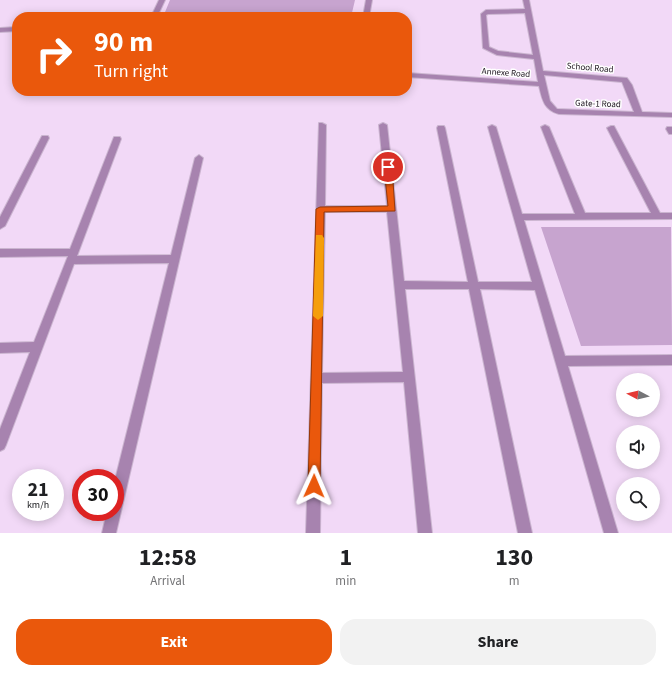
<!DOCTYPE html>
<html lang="en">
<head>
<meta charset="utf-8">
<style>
  :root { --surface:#fff; --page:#f2f2f2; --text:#202124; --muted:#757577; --accent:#ea580c }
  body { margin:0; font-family:"Source Sans 3",sans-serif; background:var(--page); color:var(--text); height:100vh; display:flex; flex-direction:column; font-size:15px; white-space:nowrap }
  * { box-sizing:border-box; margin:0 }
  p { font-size:13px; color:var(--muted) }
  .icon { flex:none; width:22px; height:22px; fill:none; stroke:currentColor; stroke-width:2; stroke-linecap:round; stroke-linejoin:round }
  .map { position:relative; height:533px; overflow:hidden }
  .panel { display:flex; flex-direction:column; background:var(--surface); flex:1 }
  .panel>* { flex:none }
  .guide { position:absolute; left:12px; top:12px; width:400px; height:84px; border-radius:16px; box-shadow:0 2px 10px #0003; background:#ea580c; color:#fff; overflow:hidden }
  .needle { width:26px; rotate:277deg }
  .buttons { position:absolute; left:616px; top:373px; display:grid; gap:8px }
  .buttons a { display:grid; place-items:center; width:44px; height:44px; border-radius:50%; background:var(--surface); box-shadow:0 2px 10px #0003; font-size:20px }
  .speed { position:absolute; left:12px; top:469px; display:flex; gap:8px; font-size:20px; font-weight:700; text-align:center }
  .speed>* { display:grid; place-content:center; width:52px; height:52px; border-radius:50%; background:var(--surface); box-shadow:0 2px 10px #0003; line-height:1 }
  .speed small { font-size:10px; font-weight:400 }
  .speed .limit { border:6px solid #d22; background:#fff; color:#111 }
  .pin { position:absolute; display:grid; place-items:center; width:34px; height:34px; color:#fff; margin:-17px; border:2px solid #fff; border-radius:50%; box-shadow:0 1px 4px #0007 }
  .me { position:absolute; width:44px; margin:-22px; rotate:1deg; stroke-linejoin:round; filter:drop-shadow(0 0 3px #0008) }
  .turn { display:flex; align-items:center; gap:14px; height:84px; padding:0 16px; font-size:18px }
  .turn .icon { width:52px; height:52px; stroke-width:2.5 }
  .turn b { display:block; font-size:28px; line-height:34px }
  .eta { display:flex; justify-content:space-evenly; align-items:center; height:68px; text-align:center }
  .eta b { font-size:24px; font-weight:700; line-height:28px }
  .primary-button { display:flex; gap:8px; margin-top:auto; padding:8px 16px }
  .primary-button a { flex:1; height:46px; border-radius:16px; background:var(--accent); color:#fff; font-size:16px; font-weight:700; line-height:46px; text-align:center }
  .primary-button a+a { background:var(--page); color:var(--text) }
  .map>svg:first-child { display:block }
</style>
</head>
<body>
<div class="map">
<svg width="672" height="533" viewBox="0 0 672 533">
  <rect width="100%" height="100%" fill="#f2d9f7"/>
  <path fill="#c7a4cf" d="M170 0H355L351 17H163Z
    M541 227H671L672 345 581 346Z"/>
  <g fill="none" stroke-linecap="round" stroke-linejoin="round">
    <defs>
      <path id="service" d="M159 0H165L157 17H151Z
        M366 0H372L369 17H363Z
        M523 0H529L543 71 627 78 632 85 642 112 672 113V117L559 114C544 110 542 99 539 86L407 77V73L538 82 534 59 497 55 483 48 481 14 486 10 525 9ZM525 13 533 55 498 51 489 47 486 15 488 14ZM544 75 622 82 634 112 557 109 550 101Z
        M17 27V31L0 32V28Z"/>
      <path id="minor" d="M319 123H322L326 125 325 206H387L379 125 383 123 387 125 404 281 468 282 437 128 438 126H444L445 128 478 282H532L488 127 492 125 496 127 522 214H575L541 127 545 125 549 127 585 213H651L607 128 611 126H614L660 213H672V219L524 220 565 356 672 355V365L568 366 618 533H604L535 290 480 289 532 533H518L469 289H405L432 533H418L404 382 322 383 320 533H306ZM325 212H387L403 372 322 373Z
        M667 127H672V134H669L666 129Z
        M42 136H48L49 138 5 226 0 229V217Z
        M114 137H120L121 139 77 256 171 255 195 158 199 155 203 158 116 533H102L107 512H115V480L169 263 74 264 6 445 4 449 0 451V429L30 352 0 353V343L34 342 68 256 0 257V249H70Z"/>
    </defs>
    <use href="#service" stroke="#cbb5d0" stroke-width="2"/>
    <use href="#minor" stroke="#cbb5d0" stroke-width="2"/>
    <use href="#service" fill="#a783af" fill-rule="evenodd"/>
    <use href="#minor" fill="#a783af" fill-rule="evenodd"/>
  </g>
  <path fill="#ea580c" stroke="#983908" d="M388 164 392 167 395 211 324 212 320 486 319 491 314 492 310 491 308 486 316 209 320 207 388 206 384 167Z"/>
  <path fill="#f59e0b" d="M316 235H322L324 238 323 316 318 320 313 316Z"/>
  <g text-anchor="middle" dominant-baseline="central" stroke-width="3" stroke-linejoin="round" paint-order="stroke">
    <g font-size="9" fill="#1a111c" stroke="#fff">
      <text transform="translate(590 68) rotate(5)">School Road</text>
      <text transform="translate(506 73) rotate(4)">Annexe Road</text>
      <text transform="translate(598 104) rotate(2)">Gate-1 Road</text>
    </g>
  </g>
</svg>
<div class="buttons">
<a><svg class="needle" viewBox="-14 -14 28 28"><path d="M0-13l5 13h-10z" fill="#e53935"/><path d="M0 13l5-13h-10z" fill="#757577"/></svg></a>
<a><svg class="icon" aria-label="sound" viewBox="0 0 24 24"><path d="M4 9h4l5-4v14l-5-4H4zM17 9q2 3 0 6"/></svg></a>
<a><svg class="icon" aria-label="search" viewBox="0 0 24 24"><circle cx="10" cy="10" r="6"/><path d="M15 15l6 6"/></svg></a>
</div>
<div class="speed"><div>21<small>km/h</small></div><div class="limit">30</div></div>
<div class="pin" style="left:388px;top:167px;background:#d93025"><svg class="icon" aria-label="arrive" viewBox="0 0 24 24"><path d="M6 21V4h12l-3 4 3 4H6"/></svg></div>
<svg class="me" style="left:314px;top:486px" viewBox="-20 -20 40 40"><path d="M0-17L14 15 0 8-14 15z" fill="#ea580c" stroke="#fff" stroke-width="4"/></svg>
<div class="guide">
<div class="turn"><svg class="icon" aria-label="right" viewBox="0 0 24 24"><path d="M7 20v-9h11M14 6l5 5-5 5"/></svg><div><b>90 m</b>Turn right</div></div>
</div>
</div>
<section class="panel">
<div class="eta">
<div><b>12:58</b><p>Arrival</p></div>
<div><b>1</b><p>min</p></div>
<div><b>130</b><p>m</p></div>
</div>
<div class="primary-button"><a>Exit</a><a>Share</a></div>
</section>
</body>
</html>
